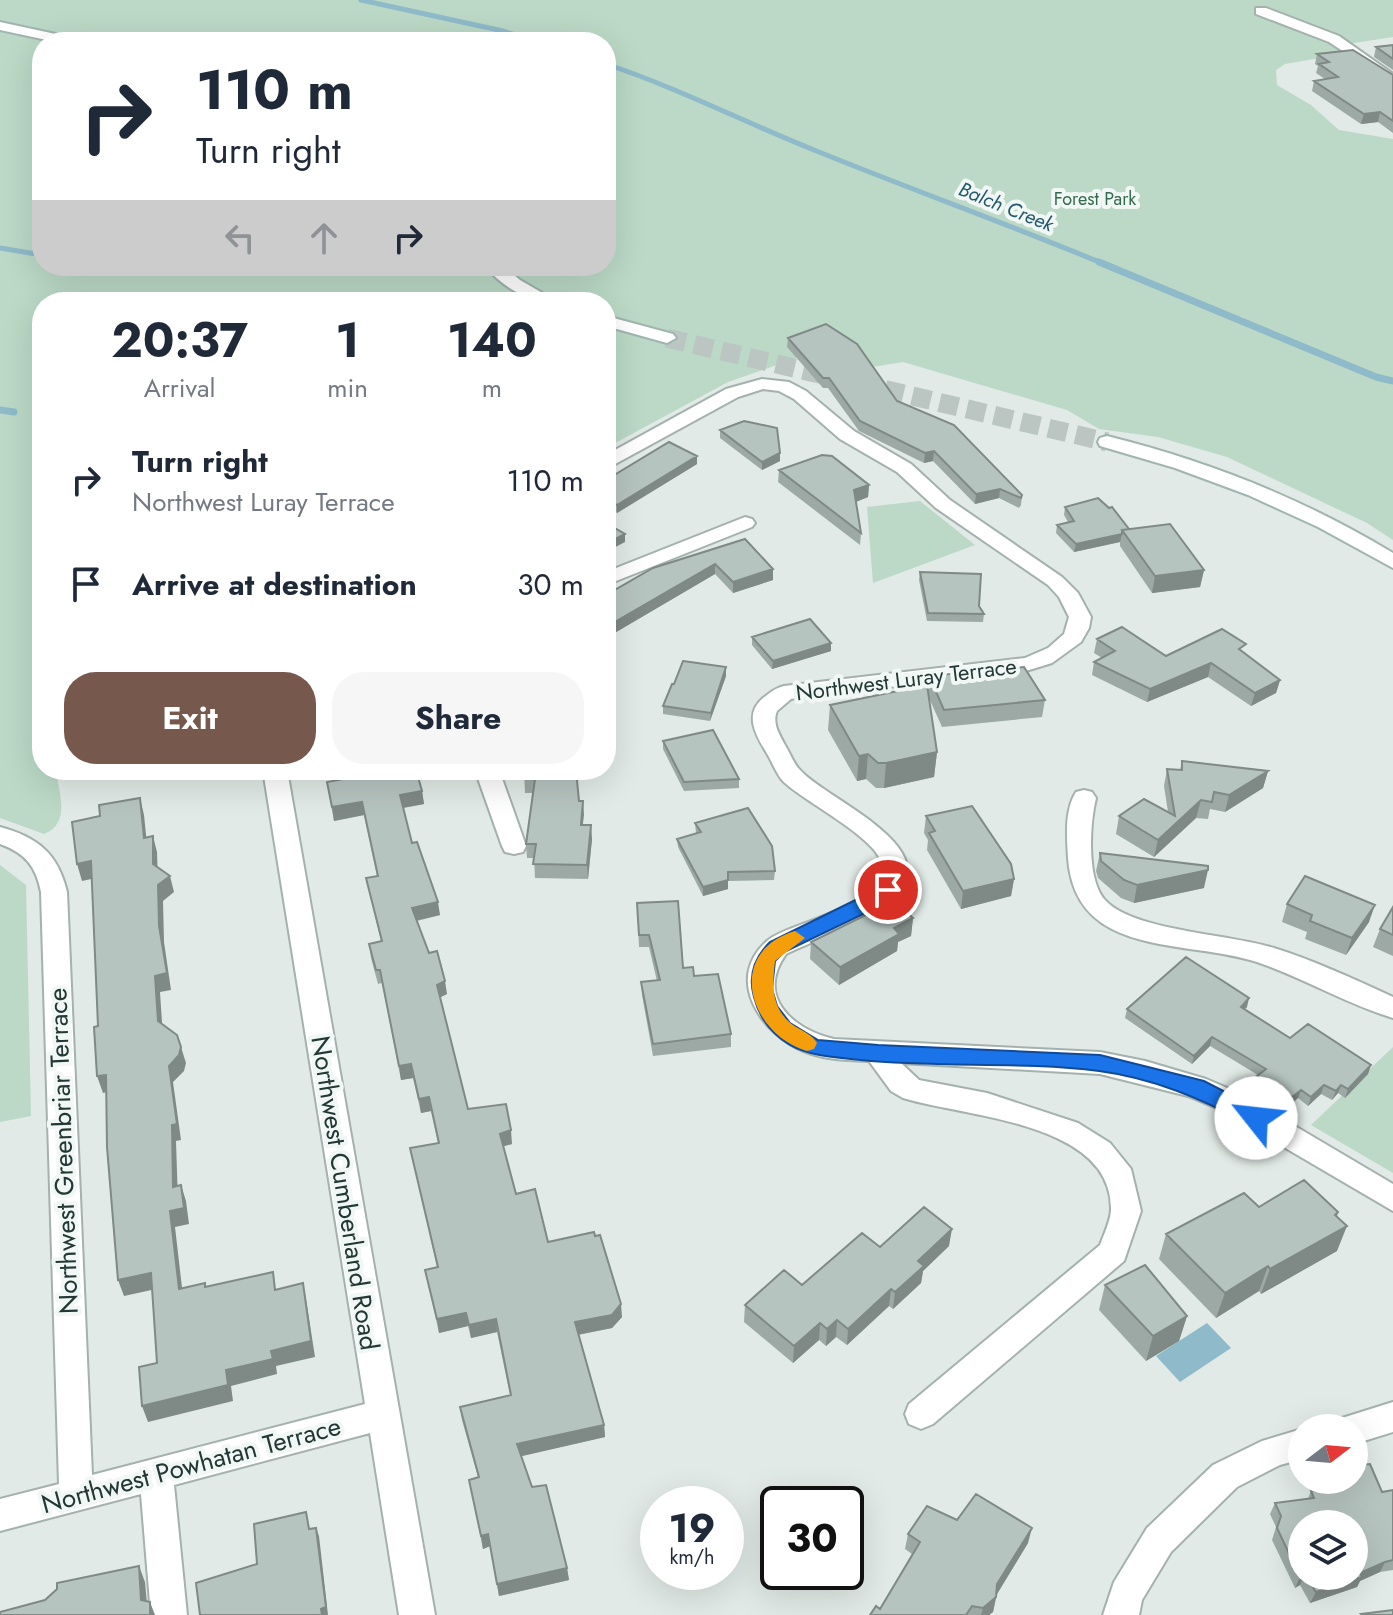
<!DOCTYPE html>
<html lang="en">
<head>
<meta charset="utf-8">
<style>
  :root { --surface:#fff; --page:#f6f6f7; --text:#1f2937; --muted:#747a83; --accent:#77584c }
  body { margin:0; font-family:Jost,sans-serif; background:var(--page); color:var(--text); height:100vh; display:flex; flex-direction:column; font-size:30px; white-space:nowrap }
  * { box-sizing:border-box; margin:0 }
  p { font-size:26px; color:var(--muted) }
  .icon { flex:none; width:44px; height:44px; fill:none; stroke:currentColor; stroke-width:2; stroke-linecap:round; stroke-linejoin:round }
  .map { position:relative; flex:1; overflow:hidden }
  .sheet { position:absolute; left:32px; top:292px; width:584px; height:488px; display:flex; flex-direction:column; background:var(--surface); border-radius:32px; box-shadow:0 8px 32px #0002 }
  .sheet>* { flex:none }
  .hud { position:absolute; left:32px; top:32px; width:584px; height:244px; border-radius:32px; box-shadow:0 8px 32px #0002; background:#fff; color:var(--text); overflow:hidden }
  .needle { width:52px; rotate:74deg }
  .controls { position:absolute; left:1288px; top:1414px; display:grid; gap:16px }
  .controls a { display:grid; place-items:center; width:80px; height:80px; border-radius:50%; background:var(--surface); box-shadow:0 8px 32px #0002; font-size:40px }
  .speed { position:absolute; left:640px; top:1486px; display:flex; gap:16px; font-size:40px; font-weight:700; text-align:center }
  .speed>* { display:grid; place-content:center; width:104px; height:104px; border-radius:50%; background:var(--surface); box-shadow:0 8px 32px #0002; line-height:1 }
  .speed small { font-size:20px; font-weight:400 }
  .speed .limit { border:4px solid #111; border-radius:12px; background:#fff; color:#111 }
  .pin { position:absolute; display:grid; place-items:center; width:68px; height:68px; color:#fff; margin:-34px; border:4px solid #fff; border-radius:50%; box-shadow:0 2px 8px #0007 }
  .me { position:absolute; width:88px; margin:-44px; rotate:299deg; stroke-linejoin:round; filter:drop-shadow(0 0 6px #0008) }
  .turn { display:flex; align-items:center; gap:28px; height:168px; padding:0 32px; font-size:36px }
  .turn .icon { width:104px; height:104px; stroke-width:2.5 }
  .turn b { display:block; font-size:56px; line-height:68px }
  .lanes { display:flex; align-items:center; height:76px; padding:0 32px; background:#0003; justify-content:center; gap:40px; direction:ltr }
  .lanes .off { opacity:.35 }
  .eta { display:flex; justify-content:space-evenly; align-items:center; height:136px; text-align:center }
  .eta b { font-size:48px; font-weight:700; line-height:56px }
  .action { display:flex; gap:16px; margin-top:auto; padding:16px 32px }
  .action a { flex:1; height:92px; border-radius:32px; background:var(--accent); color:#fff; font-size:32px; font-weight:700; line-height:92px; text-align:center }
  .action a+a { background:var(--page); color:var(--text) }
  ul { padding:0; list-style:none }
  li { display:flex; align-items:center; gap:24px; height:104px; padding:0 32px }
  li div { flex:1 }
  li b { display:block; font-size:30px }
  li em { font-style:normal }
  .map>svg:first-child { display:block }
</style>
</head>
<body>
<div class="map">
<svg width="1393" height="1615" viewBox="0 0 1393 1615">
  <rect width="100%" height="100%" fill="#e1eae6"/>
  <path fill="#bbd9c6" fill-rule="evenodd" d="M0 0H1393V37L1341 45 1343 54 1285 64 1276 70 1277 85 1311 105 1339 130 1393 139V540L1367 523 1227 457 1158 437 1099 429 1067 410 903 362 872 367 806 355 728 382 606 448V302H42V770H56C59 794 71 823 44 834L0 818ZM42 42H606V266H42Z
    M920 501 975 545 873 583 867 507Z
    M0 865 26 885 31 1116 0 1122Z
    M1393 1047V1173L1311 1125Z"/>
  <path fill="#8ebac9" d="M1207 1323 1231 1348 1180 1382 1156 1356Z"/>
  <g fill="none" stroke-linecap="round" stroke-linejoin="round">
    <path stroke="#8ebac9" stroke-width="5" d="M361 0 503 31 537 42
      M606 64C678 88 744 122 814 150 910 189 1008 224 1104 264
      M0 248 42 255"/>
    <path stroke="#8ebac9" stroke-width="7" d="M1099 262 1376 377 1393 381
      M0 410 14 412"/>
    <path stroke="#bbc6c3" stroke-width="19" stroke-dasharray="19 9" stroke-linecap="butt" d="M667 338 1107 442"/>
    <defs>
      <path id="street" d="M1256 8H1266L1339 36 1393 74V84L1329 42 1256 14Z
        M762 379 789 382 806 391 854 431 911 464 950 500 1062 577 1078 593 1091 617 1089 628 1081 642 1052 663 1013 675 825 693 791 699 777 711C772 723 779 734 785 745 790 753 794 765 801 771 830 802 958 852 886 905 857 927 819 938 786 954 756 996 791 1029 834 1039L1100 1052 1145 1061 1206 1079 1239 1093 1393 1184V1211L1219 1109 1188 1096 1100 1074 901 1063 919 1080 987 1093 1078 1123 1110 1143 1131 1169 1141 1211 1124 1261 933 1424 921 1429 909 1424 905 1414 909 1404 1100 1245C1104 1234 1111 1220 1111 1209 1112 1121 963 1117 903 1098L891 1091 869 1061C846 1060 824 1060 803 1051 761 1033 724 979 767 941 791 920 899 906 880 859 870 835 806 802 785 783 778 777 774 766 769 757 758 738 742 716 763 698 770 693 775 688 784 686L1025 658 1048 648 1064 634 1069 617 1059 597 1048 585 936 508 897 472 840 439 794 399 779 391 763 389 738 397 606 469V455L726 389Z
        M745 517 752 519 755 523 752 527 606 585V572Z
        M263 770H287L435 1615H399L370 1433 174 1485 187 1615H151L141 1494 0 1531V1499L59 1484 41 892C36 866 25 853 0 844V827C37 837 58 853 67 892L92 1475 365 1404Z
        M475 770H499L526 846 523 852 514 854 505 852 502 846Z
        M1084 790 1092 792 1096 798C1090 823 1086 879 1105 900 1133 931 1230 934 1274 948 1315 961 1354 979 1393 997V1018C1347 1004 1304 978 1257 962 1187 939 1075 959 1068 858 1067 838 1064 811 1076 792Z
        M1393 1402V1432L1354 1444V1428H1338L1342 1418Z
        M1302 1429V1459L1280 1465 1237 1487 1171 1552 1142 1600 1139 1615H1103L1114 1582 1147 1528 1213 1465 1262 1441Z"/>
      <path id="secondary" d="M0 22 74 38 81 42H56L0 30Z
        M485 266H503L520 280 558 302C529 302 504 289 485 266Z
        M606 316 673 334 676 338 667 343 606 326Z
        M1107 436C1208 461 1304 499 1393 553V568L1318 527 1248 495 1175 468 1100 446 1098 442 1100 438Z"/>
    </defs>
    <use href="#street" stroke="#a4b1ad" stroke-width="4"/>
    <use href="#secondary" stroke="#a1b4af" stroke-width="4"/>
    <use href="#street" fill="#fff" fill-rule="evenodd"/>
    <use href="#secondary" fill="#fff" fill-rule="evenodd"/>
  </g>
  <path fill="#9da9a5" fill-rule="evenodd" d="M1393 45V70L1374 57 1376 47Z
    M1317 54 1393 75V133L1378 122 1361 124 1312 91 1314 81 1325 79 1316 73 1318 66 1315 64Z
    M788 338 897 401 1022 495 1021 505 1019 508 999 498 975 504 933 461 924 463 859 431 828 388H823L787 347Z
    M720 430 780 453V461L762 470 720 438Z
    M697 464 617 513 606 506V480Z
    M779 470 869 485 868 497 856 502 861 533 860 545 778 482Z
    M1065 507 1129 529 1204 570 1200 587 1152 593 1120 546V542L1074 552 1056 533 1057 525 1068 522 1064 515Z
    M745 539 773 580 733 593 715 574 606 638Z
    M920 572 979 606 984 614 983 622 927 621 919 580Z
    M752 637 831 643V651L772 669 752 645Z
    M1097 639 1166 656 1244 653 1280 680 1276 693 1251 706 1208 677 1147 702 1092 675 1094 662 1102 658 1094 653Z
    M726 667V676L710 721 663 714V706L674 684Z
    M929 676 1045 700 1042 717 942 727 929 698 937 752 934 777 884 788H876L866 779 857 781 828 730 830 705 928 688Z
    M663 741 739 779V788L684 791 663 749Z
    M1182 761 1268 771 1263 788 1225 812 1210 809 1208 819 1196 818 1154 857 1116 834 1119 816 1168 812 1164 786 1167 769 1180 770Z
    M524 770 579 801H583V825L592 839 588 879 535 878 534 858H527L526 844 533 793H525Z
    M327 782 422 791 424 804 403 808 412 843 440 915 417 921 429 953 447 994 440 997 468 1109 512 1144 503 1146 516 1194 548 1242 622 1317 612 1328 578 1335 604 1425 605 1437 521 1456 532 1487 567 1568 569 1580 499 1596 490 1546 483 1549 469 1480 478 1477 462 1420 460 1407 510 1395 497 1332 471 1338 468 1326 439 1333 425 1270 437 1267 410 1148 438 1143 431 1111 421 1113 413 1078 401 1080 382 983 378 984 371 958 369 944 381 941 366 878 377 876 364 815 334 821Z
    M926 816 1014 879 1011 896 961 909 927 850 928 840 924 833Z
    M695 823 775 871 774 880 728 881V889L703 896 678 847 677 839 696 833Z
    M1100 853 1204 888 1134 903 1121 898 1098 878 1096 871Z
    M637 903 683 968 694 976 731 1034V1047L653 1056 642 995 641 982 657 981 649 947H639Z
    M1287 904 1369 922 1346 955 1305 939 1307 932 1282 922Z
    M1393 907V956L1373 947 1380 929Z
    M913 918 911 936 898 942 897 951 839 985 810 959 811 942Z
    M1247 1007 1245 1009 1290 1038 1371 1065 1368 1074 1345 1098 1338 1093 1332 1100 1321 1094 1308 1106 1298 1098 1289 1106 1255 1084 1258 1075 1210 1046 1192 1064 1125 1018 1127 1009Z
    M1259 1207 1338 1212 1337 1217V1251L1261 1294 1259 1291 1216 1318 1159 1259 1166 1234Z
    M949 1246 923 1271 921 1283 893 1309 889 1306 847 1345 836 1337 826 1346 819 1340 793 1363 744 1322 745 1305 802 1285 880 1247Z
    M1105 1285 1187 1316 1179 1341 1146 1361 1099 1310Z
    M1360 1465 1382 1492 1393 1490V1570L1380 1572 1360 1581 1357 1587 1310 1603 1300 1585 1295 1588 1272 1540 1276 1527 1270 1514 1275 1503 1308 1499 1311 1491 1323 1490 1320 1480H1354ZM1354 1524V1576H1302Z
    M957 1520 1028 1543 997 1594 993 1612 989 1615H870L880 1609 912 1554 905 1549 908 1534Z"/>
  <path fill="#7f8986" d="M1380 112 1378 122 1361 124 1364 114Z
    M934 451 933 461 924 463 925 453Z
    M780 453V461L762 470V462Z
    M697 456V464L617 513V505Z
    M869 485 868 497 853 503 854 490Z
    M1000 489 999 498 975 504 976 494Z
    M625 534V542L606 552V544Z
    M1122 534 1120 542 1074 552 1076 544Z
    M715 564V574L606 638V627Z
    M773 569V580L733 593V582Z
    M1204 570 1200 587 1152 593 1155 576Z
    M831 643V651L772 669 773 661Z
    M1211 663 1208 677 1147 702 1150 689Z
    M726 667V676L710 721 711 713Z
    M1280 680 1276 693 1251 706 1255 693Z
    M937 752 934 777 884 788 886 763Z
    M868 754 866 779 857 781 859 756Z
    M1268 771 1263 788 1225 812 1229 795Z
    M422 791 424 804 402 808 400 795Z
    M140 798 144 815 148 854 144 838Z
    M1201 800 1196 818 1154 857 1158 840Z
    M583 801 584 815 581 839V825Z
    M362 802 364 815 334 821 332 807Z
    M591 825 592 839 588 879 587 865Z
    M153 836 157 852 158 881 153 864Z
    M91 861 96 878 82 881 77 864Z
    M1208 870 1204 888 1134 903 1137 885Z
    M728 872V889L703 896V887Z
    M170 876 174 892 163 901 164 942 171 990 160 992 163 1037 158 1021 155 976 159 926 158 885Z
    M1014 879 1011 896 961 909 963 891Z
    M438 902 440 915 414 921 412 908Z
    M1375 905 1369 922 1346 955 1352 938Z
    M913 918 911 936 898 942 897 951 839 985 840 967 894 928Z
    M445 981 447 994 439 998 437 985Z
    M1249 998 1247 1007 1239 1015 1241 1007Z
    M1212 1037 1210 1046 1192 1064 1194 1056Z
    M181 1047 186 1063 184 1071 173 1082 181 1140 176 1141 178 1203 173 1187 169 1066Z
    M411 1064 413 1078 401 1080 399 1066Z
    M1371 1065 1368 1074 1345 1098 1348 1089Z
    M106 1075 111 1091 103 1093 97 1076Z
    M1324 1085 1321 1094 1308 1106 1311 1097Z
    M1341 1085 1338 1093 1332 1100 1336 1091Z
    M1301 1090 1298 1098 1289 1106 1292 1097Z
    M429 1097 431 1111 421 1113 419 1099Z
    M511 1130 512 1144 501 1147 500 1134Z
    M181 1185 186 1201 189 1224 175 1227 184 1305 179 1289 170 1211Z
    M1338 1212 1329 1236 1347 1226 1337 1251 1261 1294 1270 1269Z
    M952 1229 949 1246 923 1271 921 1283 893 1309 895 1292 918 1261Z
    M1268 1266 1259 1291 1216 1318 1225 1293Z
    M151 1273 156 1289 124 1296 118 1280Z
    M303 1283 306 1299 315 1357 276 1366 277 1374 231 1386 233 1401 148 1422 142 1406 271 1351Z
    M891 1289 889 1306 847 1345 848 1329Z
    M621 1304 622 1317 612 1328 576 1335 575 1322Z
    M466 1313 468 1326 439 1333 437 1319Z
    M1187 1316 1179 1341 1146 1361 1153 1336Z
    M496 1319 497 1332 471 1338 469 1325Z
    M837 1320 836 1337 826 1346 827 1329Z
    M820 1323 819 1340 793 1363 794 1346Z
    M604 1425 605 1437 518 1457 517 1444Z
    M316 1528 319 1536 328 1615H322Z
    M1032 1528 1028 1543 994 1599 996 1597 993 1612 989 1615H981L983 1608Z
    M488 1534 490 1546 483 1549 481 1536Z
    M1385 1562 1380 1572 1360 1581 1357 1587 1310 1603 1316 1592Z
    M139 1566 145 1582 148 1615 141 1600Z
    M567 1568 569 1580 499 1596 497 1584Z
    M1302 1576H1304L1300 1585 1295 1588 1300 1577Z
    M150 1602 155 1615H150Z"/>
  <path fill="#b6c4c0" stroke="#7f8986" stroke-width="2" d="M1393 45V59L1376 47Z
    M1353 50 1393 75V121L1380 112 1364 114 1314 81 1338 77 1319 64 1329 62 1317 54Z
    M826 324 857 344 897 401 954 425 1022 495 1021 498 1000 489 976 494 934 451 925 453 860 421 829 378H823L788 338Z
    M744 421 777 428 780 453 762 462 720 430Z
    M669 442 697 456 617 505 606 498V480Z
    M822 455 832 456 869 485 854 490 861 533 779 470Z
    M1098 498 1109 508 1112 507 1129 529 1122 530V534L1076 544 1057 525 1074 521 1065 507Z
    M606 523 625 534 606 544Z
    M1170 524 1204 570 1155 576 1122 530Z
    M745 539 773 569 733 582 715 564 606 627V595L653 568Z
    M920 572 981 574 979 606 984 614 928 613Z
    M810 619 831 643 773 661 752 637Z
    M1122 627 1166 656 1222 629 1246 644 1239 649 1280 680 1255 693 1211 663 1150 689 1094 662 1115 651 1097 639Z
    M683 661 726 667 711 713 663 706 672 684H674Z
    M1024 667 1045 700 944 710 929 676Z
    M927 685 937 752 886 763H878L868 754 859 756 830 705Z
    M713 730 739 779 684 782 663 741Z
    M1182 761 1268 771 1229 795 1214 792 1212 802 1201 800 1158 840 1119 816 1144 799 1175 816 1167 769 1182 770Z
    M393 770H416L422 791 400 795 412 843 417 842 438 902 412 908 429 953 437 951 445 981 437 985 468 1109 506 1104 511 1130 500 1134 516 1194 535 1189 548 1242 594 1232 595 1236 600 1235 621 1304 612 1315 575 1322 604 1425 517 1444 532 1487 546 1485 567 1568 497 1584 488 1534 481 1536 469 1480 479 1477 460 1407 511 1395 496 1319 469 1325 466 1313 437 1319 425 1270 438 1267 410 1148 439 1143 429 1097 419 1099 411 1064 399 1066 380 970H376L369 944 382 941 366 878 378 876 362 802 332 807 327 782Z
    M524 770H576L579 801H583L581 825H591L587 865 533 864 536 844H526L535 779H524Z
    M140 798 144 838 153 836V864L170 876 158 885 159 926 167 973 155 976 158 1021 177 1035 181 1047 179 1055 169 1066 177 1124 172 1125 173 1187 181 1185 184 1208 170 1211 179 1289 205 1283V1287L273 1272 275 1290 303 1283 311 1341 271 1351 273 1359 226 1370 228 1385 142 1406 139 1367 157 1363 151 1273 118 1280 107 1147 106 1075 97 1076 94 1027 98 1026 91 861 77 864 72 822 100 816 99 805Z
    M972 806 1011 864 1014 879 963 891 929 833 935 831 926 816Z
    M748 808 772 846 775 871 728 872V880L703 887 677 839 701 832 695 823Z
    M1100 853 1208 866V870L1137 885 1124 880 1101 861Z
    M1305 876 1375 905 1352 938 1310 921 1312 915 1287 904Z
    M678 901 683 968 693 967 694 976 718 974 731 1034 653 1044 641 982 660 980 649 935H639L637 903Z
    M894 901 913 918 894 928 899 934 840 967 811 942Z
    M1393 907V935L1380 929Z
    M1186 957 1249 998 1241 1007 1290 1038 1308 1024 1371 1065 1348 1089 1341 1085 1336 1091 1324 1085 1311 1097 1301 1090 1292 1097 1257 1076 1266 1069 1212 1037 1194 1056 1127 1009Z
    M1304 1180 1338 1212 1335 1215 1347 1226 1270 1269 1268 1266 1225 1293 1166 1234 1244 1193 1259 1207Z
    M924 1207 952 1229 918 1261 924 1266 895 1292 891 1289 848 1329 837 1320 827 1329 820 1323 794 1346 745 1305 784 1270 802 1285 862 1233 880 1247Z
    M1145 1265 1187 1316 1153 1336 1105 1285Z
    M1357 1459 1360 1465 1370 1464 1382 1492 1393 1490V1560L1385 1562 1360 1573 1362 1577 1316 1592 1306 1576H1354V1524H1302V1576L1300 1577 1277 1528 1281 1516 1275 1503 1314 1498 1311 1491 1332 1489 1328 1480H1354V1460Z
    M976 1494 1032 1528 997 1584 996 1597 983 1608 972 1606 966 1615H870L876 1606 880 1609 920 1542 908 1534 927 1506 957 1520Z
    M306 1512 309 1529 316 1528 326 1607 321 1609 322 1615H200L196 1583 257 1564 254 1524Z
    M139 1566 141 1600 150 1602V1615H0V1612L45 1600 57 1589V1583Z
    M1393 1610V1615H1362L1361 1614Z"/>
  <path fill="#1a73e8" stroke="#114b97" stroke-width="2" d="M888 884 898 890 880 906 784 952 775 961 772 989 777 1006 790 1023 818 1040 878 1045 1100 1055 1204 1081 1264 1112 1267 1118 1264 1124 1256 1126 1249 1124C1202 1099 1153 1078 1099 1071 1021 1061 940 1068 861 1060 837 1057 811 1057 790 1045 772 1034 759 1017 754 997 748 976 755 957 770 942Z"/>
  <path fill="#f59e0b" d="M795 931 805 938 775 961C772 987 771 1011 796 1027 805 1032 812 1035 817 1043L814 1049 807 1051C748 1033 725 952 795 931Z"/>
  <g text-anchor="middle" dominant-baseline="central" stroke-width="8" stroke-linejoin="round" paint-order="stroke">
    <g font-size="18" fill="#326b4d" stroke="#f1f7f4">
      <text x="1095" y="199">Forest Park</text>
    </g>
    <g font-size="20" font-style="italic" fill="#245a6d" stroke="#f1f7f4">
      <text transform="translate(1006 207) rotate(22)">Balch Creek</text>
    </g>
    <g font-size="22" fill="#233835" stroke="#f1f7f4">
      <text transform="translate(906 679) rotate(-7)">Northwest Luray Terrace</text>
    </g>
    <g font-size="26" fill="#233835" stroke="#f1f7f4">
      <text transform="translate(63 1151) rotate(-92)">Northwest Greenbriar Terrace</text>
      <text transform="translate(345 1193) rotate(81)">Northwest Cumberland Road</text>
      <text transform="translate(191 1465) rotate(-15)">Northwest Powhatan Terrace</text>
    </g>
  </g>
</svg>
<div class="controls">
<a><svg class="needle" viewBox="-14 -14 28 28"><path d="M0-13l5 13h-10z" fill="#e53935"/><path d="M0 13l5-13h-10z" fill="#747a83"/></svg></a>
<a><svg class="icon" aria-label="layers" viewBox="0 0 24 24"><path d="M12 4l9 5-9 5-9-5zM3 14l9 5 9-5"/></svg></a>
</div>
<div class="speed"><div>19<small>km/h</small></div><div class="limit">30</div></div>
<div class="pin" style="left:888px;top:890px;background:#d93025"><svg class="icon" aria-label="arrive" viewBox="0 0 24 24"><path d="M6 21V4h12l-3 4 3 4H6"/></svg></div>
<svg class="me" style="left:1256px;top:1118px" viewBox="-20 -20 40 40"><circle r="19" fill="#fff"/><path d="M0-13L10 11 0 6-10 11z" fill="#1a73e8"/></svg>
<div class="hud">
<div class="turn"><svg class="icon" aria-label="right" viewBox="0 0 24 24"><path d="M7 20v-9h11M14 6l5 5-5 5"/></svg><div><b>110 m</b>Turn right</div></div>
<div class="lanes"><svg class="icon off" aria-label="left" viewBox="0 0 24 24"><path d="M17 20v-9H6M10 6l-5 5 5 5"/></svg><svg class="icon off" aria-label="ahead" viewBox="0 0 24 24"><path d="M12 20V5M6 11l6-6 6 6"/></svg><svg class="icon" aria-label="right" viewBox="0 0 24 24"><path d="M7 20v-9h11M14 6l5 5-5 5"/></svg></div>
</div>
<section class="sheet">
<div class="eta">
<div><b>20:37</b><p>Arrival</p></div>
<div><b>1</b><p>min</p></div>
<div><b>140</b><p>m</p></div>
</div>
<ul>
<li><svg class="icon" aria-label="right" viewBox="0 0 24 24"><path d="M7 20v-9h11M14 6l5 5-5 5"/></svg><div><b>Turn right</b><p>Northwest Luray Terrace</p></div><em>110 m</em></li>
<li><svg class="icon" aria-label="arrive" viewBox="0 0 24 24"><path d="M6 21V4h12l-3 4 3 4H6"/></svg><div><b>Arrive at destination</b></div><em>30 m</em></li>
</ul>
<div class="action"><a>Exit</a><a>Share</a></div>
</section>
</div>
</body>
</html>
